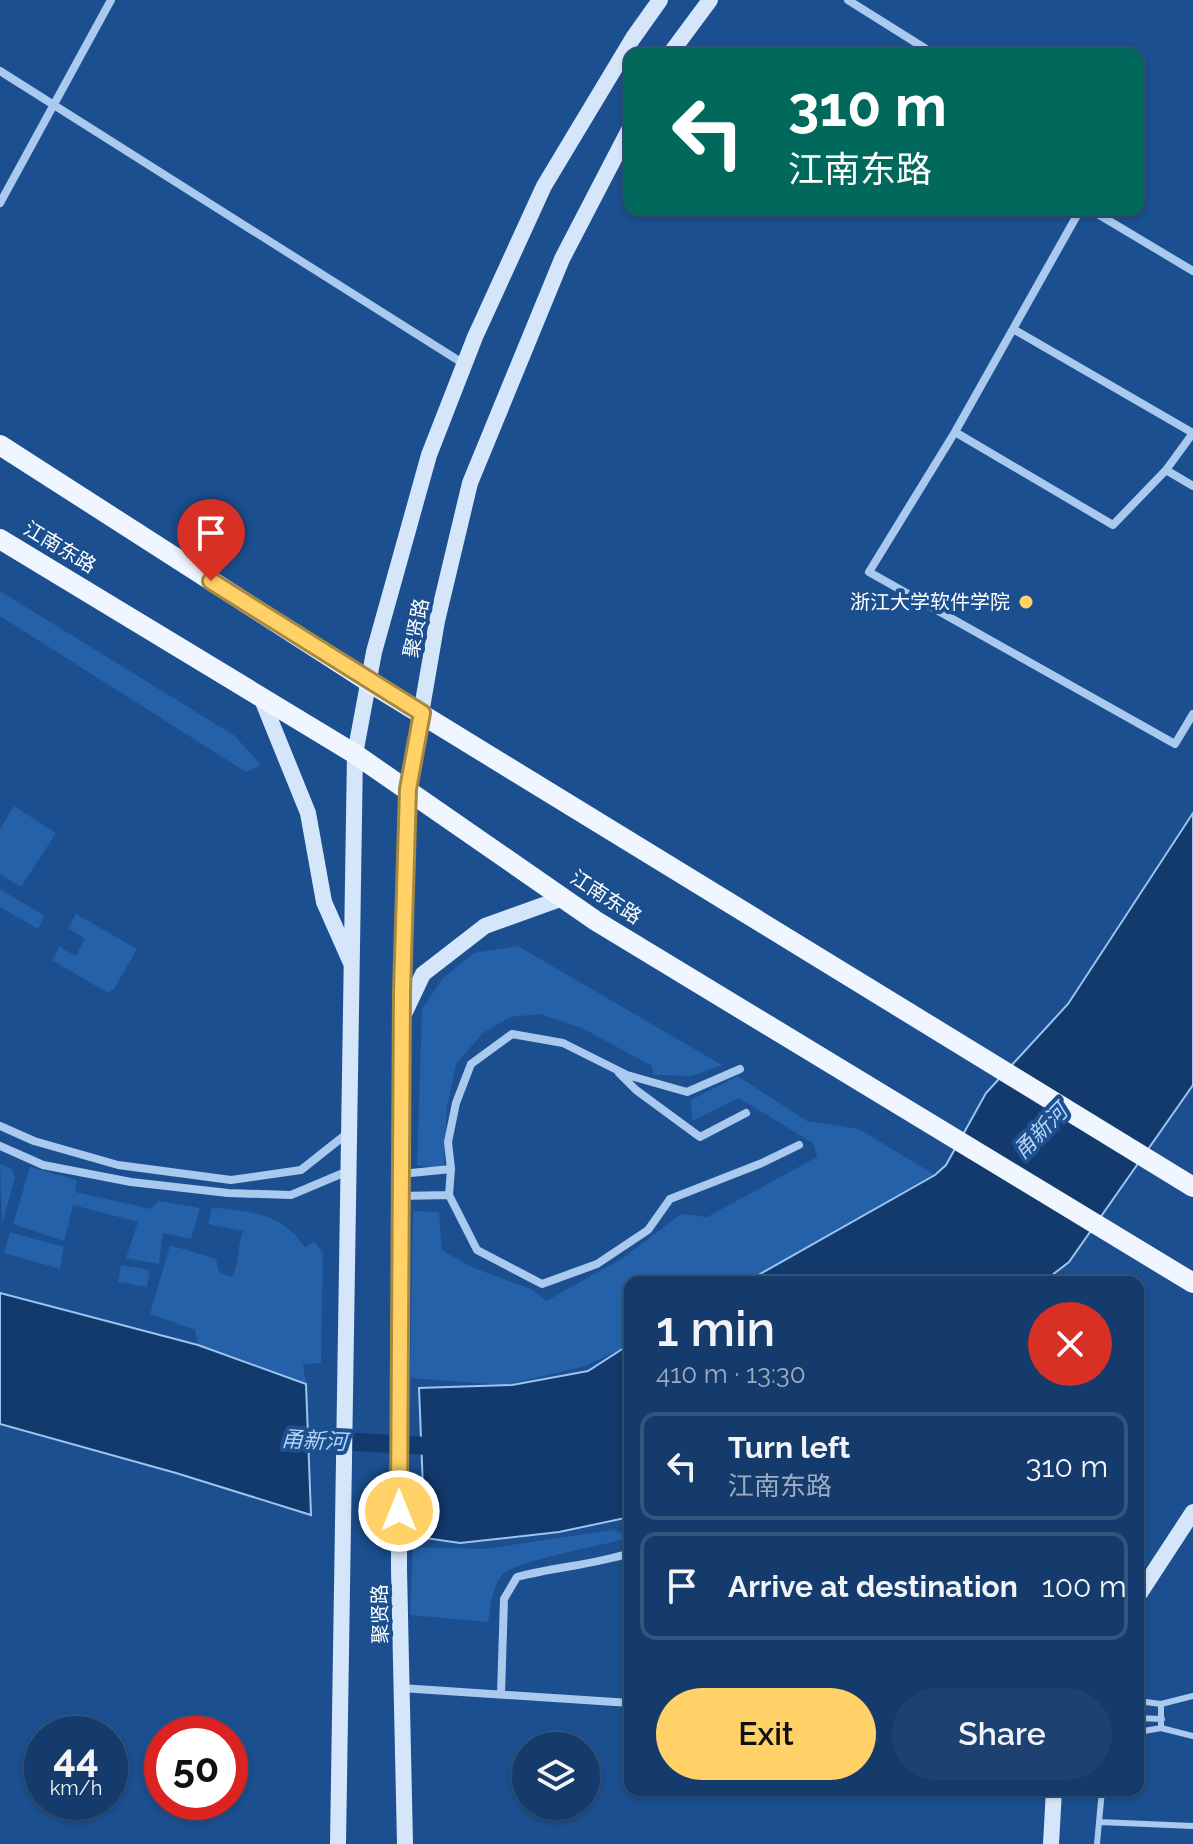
<!DOCTYPE html>
<html lang="en">
<head>
<meta charset="utf-8">
<style>
  :root { --surface:#143b6b; --page:#1d4271; --text:#f1f3f6; --muted:#9dadc1; --line:#33557e; --accent:#ffd166 }
  body { margin:0; font-family:Raleway,"Noto Sans SC",sans-serif; background:var(--page); color:var(--text); height:100vh; display:flex; flex-direction:column; font-size:30px; white-space:nowrap }
  * { box-sizing:border-box; margin:0 }
  p { font-size:26px; color:var(--muted) }
  .icon { flex:none; width:44px; height:44px; fill:none; stroke:currentColor; stroke-width:2; stroke-linecap:round; stroke-linejoin:round }
  .map { position:relative; flex:1; overflow:hidden }
  .side { position:absolute; left:624px; top:1276px; width:520px; height:520px; display:flex; flex-direction:column; background:var(--surface); border-radius:16px; box-shadow:0 2px 6px #0004,0 0 0 2px var(--line) }
  .side>* { flex:none }
  .hud { position:absolute; left:624px; top:48px; width:520px; height:168px; border-radius:16px; box-shadow:0 2px 6px #0004,0 0 0 2px var(--line); background:#00695c; color:#fff; overflow:hidden }
  .tools { position:absolute; left:512px; top:1732px; display:grid; gap:16px }
  .tools a { display:grid; place-items:center; width:88px; height:88px; border-radius:50%; background:var(--surface); box-shadow:0 2px 6px #0004,0 0 0 2px var(--line); font-size:40px }
  .speed { position:absolute; left:24px; top:1716px; display:flex; gap:16px; font-size:40px; font-weight:700; text-align:center }
  .speed>* { display:grid; place-content:center; width:104px; height:104px; border-radius:50%; background:var(--surface); box-shadow:0 2px 6px #0004,0 0 0 2px var(--line); line-height:1 }
  .speed small { font-size:20px; font-weight:400 }
  .speed .limit { border:12px solid #d22; background:#fff; color:#111 }
  .pin { position:absolute; display:grid; place-items:center; width:68px; height:68px; color:#fff; margin:-82px -34px; border-radius:50% 50% 50% 0; rotate:-45deg; box-shadow:0 0 8px #0007 }
  .pin .icon { rotate:45deg }
  .me { position:absolute; width:88px; margin:-44px; rotate:0deg; stroke-linejoin:round; filter:drop-shadow(0 0 6px #0008) }
  .turn { display:flex; align-items:center; gap:28px; height:168px; padding:0 32px; font-size:36px }
  .turn .icon { width:104px; height:104px; stroke-width:2.5 }
  .turn b { display:block; font-size:56px; line-height:68px }
  .round { display:grid; place-items:center; flex:none; width:84px; height:84px; border-radius:42px; background:var(--page) }
  .headline { display:flex; align-items:center; justify-content:space-between; height:136px; padding:0 32px }
  h1 { font-size:48px; font-weight:600; line-height:60px }
  .cta { display:flex; gap:16px; margin-top:auto; padding:16px 32px }
  .cta a { flex:1; height:92px; border-radius:48px; background:var(--accent); color:#111; font-size:32px; font-weight:600; line-height:92px; text-align:center }
  .cta a+a { background:var(--page); color:var(--text) }
  ul { padding:0; list-style:none }
  li { display:flex; align-items:center; gap:24px; height:108px; margin:0 16px 12px; padding:0 16px; border:4px solid var(--line); border-radius:16px }
  li div { flex:1 }
  li b { display:block; font-size:30px }
  li em { font-style:normal }
  .map>svg:first-child { display:block }
</style>
</head>
<body>
<div class="map">
<svg width="1193" height="1844" viewBox="0 0 1193 1844">
  <rect width="100%" height="100%" fill="#1b4f8f"/>
  <path fill="#2461a8" d="M0 591 235 736 261 765 246 772 0 616Z
    M14 806 56 833 21 887 0 874V829Z
    M0 889 45 916 38 929 0 907Z
    M76 914 137 949 114 989 108 993 52 960 59 947 76 956 85 939 68 928Z
    M518 946 722 1065 692 1076 653 1075 652 1066 582 1028 540 1014 510 1017 483 1033 456 1064 447 1108 444 1169 417 1165 422 1009 443 978 474 953Z
    M738 1076 807 1121 859 1129 935 1175 746 1282H630V1344L586 1366 505 1385 410 1378 413 1211 439 1212 442 1250 471 1267 531 1289 546 1301 623 1258 681 1214 707 1217 817 1157 814 1144 739 1098 692 1121 691 1100Z
    M0 1164 12 1169 15 1178 2 1225Z
    M30 1167 77 1180 75 1192 151 1209 158 1201 200 1208 191 1239 163 1233 159 1264 126 1258 138 1222 73 1205 64 1241 13 1224Z
    M212 1207C254 1214 278 1210 305 1247L314 1241 323 1253 321 1363 303 1364 306 1384 198 1345 195 1330 150 1314 170 1245 216 1259 219 1272 231 1277C241 1263 236 1249 243 1231L208 1224Z
    M10 1232 64 1247 60 1269 4 1253Z
    M121 1265 150 1270 147 1287 118 1282Z
    M612 1530 621 1533 624 1539C600 1546 516 1561 503 1574 492 1586 491 1608 488 1622L410 1615 413 1547 485 1549Z"/>
  <path fill="#123a6d" stroke="#9cc4f0" stroke-width="2" d="M1193 813V1085L1069 1262 1043 1282H746L935 1175 946 1165 986 1093 1068 1004Z
    M0 1293 198 1345 306 1384 311 1515 176 1473 0 1424Z
    M630 1344V1517L559 1532 460 1543 425 1538 419 1388 512 1385 588 1371Z"/>
  <g fill="none" stroke-linecap="round" stroke-linejoin="round">
    <path stroke="#123a6d" stroke-width="18" d="M284 1438 446 1447"/>
    <path stroke="#a9c9ee" stroke-width="6" d="M1193 1696 1161 1704V1728L1193 1736
      M1138 1701 1161 1704
      M1138 1718 1162 1719
      M1138 1732 1161 1728
      M1099 1822 1102 1790
      M1097 1844 1099 1822 1193 1826"/>
    <path stroke="#a9c9ee" stroke-width="8" d="M848 0 934 54
      M0 71 464 364
      M0 203 111 0
      M1080 210 955 432 869 572 1175 744 1193 714
      M1091 210 1193 271
      M1013 329 1193 433
      M955 432 1113 525 1166 470 1193 433
      M1166 470 1193 486
      M740 1069 687 1092 627 1075 563 1043 512 1034 471 1064 456 1103 448 1142 451 1169 449 1195 477 1250 542 1284 597 1264 648 1230 670 1199 762 1163 799 1145
      M619 1073 636 1090 700 1137 746 1113
      M0 1126 34 1141 118 1165 231 1180 301 1170 349 1132
      M0 1146 43 1165 131 1182 228 1193 291 1195 348 1171
      M401 1174 451 1169
      M400 1196 449 1195
      M401 1688 630 1703
      M501 1694 504 1599 517 1577C554 1567 593 1565 630 1553"/>
    <path stroke="#d6e6fa" stroke-width="16" d="M670 54 710 0
      M261 697 308 813 324 902 351 963
      M404 1014 423 974 485 926 563 898
      M1138 1596 1193 1512
      M338 1844 355 754 374 652 429 455 475 337 544 186 633 38 660 0
      M405 1844 399 1570V1408L401 1021 408 789 437 621 470 483 562 259 630 128
      M1051 1844 1054 1790"/>
    <path stroke="#f0f6ff" stroke-width="20" d="M0 445 369 682 1193 1187
      M0 539 355 754 596 921 1193 1283"/>
  </g>
  <g fill="none" stroke-linecap="round" stroke-linejoin="round">
    <defs>
      <path id="route" d="M211 581 422 713 408 789 402 992 399 1511"/>
    </defs>
    <use href="#route" stroke="#a68842" stroke-width="20"/>
    <use href="#route" stroke="#ffd166" stroke-width="14"/>
  </g>
  <circle fill="#ffd166" stroke="#1b4f8f" stroke-width="3" cx="1026" cy="602" r="8"/>
  <g text-anchor="middle" dominant-baseline="central" stroke-width="8" stroke-linejoin="round" paint-order="stroke">
    <g font-size="20" fill="#fff" stroke="#1b4f8f">
      <text transform="translate(60 547) rotate(31)">江南东路</text>
      <text transform="translate(416 628) rotate(-79)">聚贤路</text>
      <text transform="translate(606 897) rotate(33)">江南东路</text>
      <text transform="translate(380 1614) rotate(-91)">聚贤路</text>
    </g>
    <g font-size="20" fill="#fff" stroke="#1b4f8f" text-anchor="end">
      <text x="1010" y="602">浙江大学软件学院</text>
    </g>
    <g font-size="22" font-style="italic" fill="#b5d3f5" stroke="#1b4f8f">
      <text transform="translate(1040 1131) rotate(-46)">甬新河</text>
      <text transform="translate(314 1440) rotate(3)">甬新河</text>
    </g>
  </g>
</svg>
<div class="tools">
<a><svg class="icon" aria-label="layers" viewBox="0 0 24 24"><path d="M12 4l9 5-9 5-9-5zM3 14l9 5 9-5"/></svg></a>
</div>
<div class="speed"><div>44<small>km/h</small></div><div class="limit">50</div></div>
<div class="pin" style="left:211px;top:581px;background:#d93025"><svg class="icon" aria-label="arrive" viewBox="0 0 24 24"><path d="M6 21V4h12l-3 4 3 4H6"/></svg></div>
<svg class="me" style="left:399px;top:1511px" viewBox="-20 -20 40 40"><circle r="17" fill="#ffd166" stroke="#fff" stroke-width="3"/><path d="M0-11L8 9 0 5-8 9z" fill="#fff"/></svg>
<div class="hud">
<div class="turn"><svg class="icon" aria-label="left" viewBox="0 0 24 24"><path d="M17 20v-9H6M10 6l-5 5 5 5"/></svg><div><b>310 m</b>江南东路</div></div>
</div>
<section class="side">
<div class="headline"><div><h1>1 min</h1><p>410 m · 13:30</p></div><a class="round" style="background:#d93025;color:#fff"><svg class="icon" aria-label="close" viewBox="0 0 24 24"><path d="M6 6l12 12M18 6L6 18"/></svg></a></div>
<ul>
<li><svg class="icon" aria-label="left" viewBox="0 0 24 24"><path d="M17 20v-9H6M10 6l-5 5 5 5"/></svg><div><b>Turn left</b><p>江南东路</p></div><em>310 m</em></li>
<li><svg class="icon" aria-label="arrive" viewBox="0 0 24 24"><path d="M6 21V4h12l-3 4 3 4H6"/></svg><div><b>Arrive at destination</b></div><em>100 m</em></li>
</ul>
<div class="cta"><a>Exit</a><a>Share</a></div>
</section>
</div>
</body>
</html>
